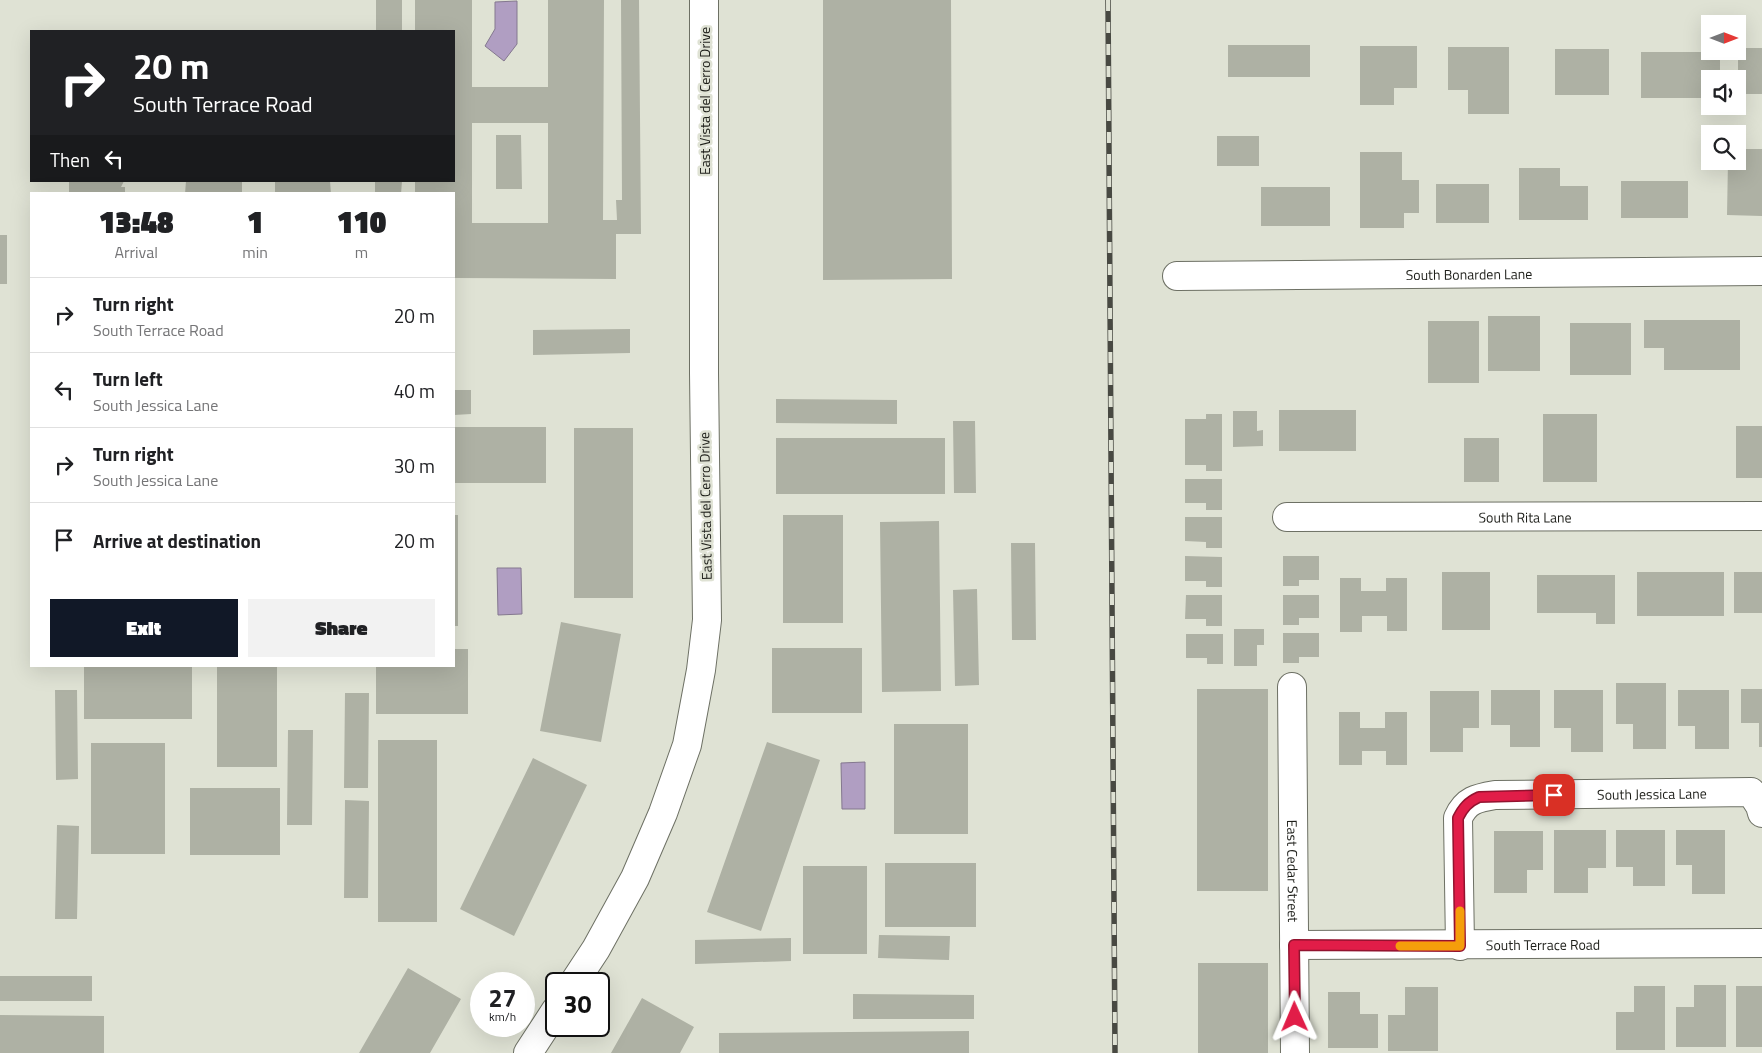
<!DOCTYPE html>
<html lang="en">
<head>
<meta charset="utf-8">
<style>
  :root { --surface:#fff; --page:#f2f2f2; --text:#202124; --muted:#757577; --line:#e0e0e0; --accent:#111827 }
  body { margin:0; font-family:"Titillium Web",sans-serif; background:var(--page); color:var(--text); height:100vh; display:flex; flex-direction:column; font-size:19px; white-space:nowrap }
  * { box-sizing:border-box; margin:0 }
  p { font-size:16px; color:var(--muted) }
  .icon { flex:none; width:28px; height:28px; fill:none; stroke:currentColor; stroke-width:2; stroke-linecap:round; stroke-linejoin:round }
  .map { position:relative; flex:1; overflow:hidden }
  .details { position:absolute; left:30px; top:192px; width:425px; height:475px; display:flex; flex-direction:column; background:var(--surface); border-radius:0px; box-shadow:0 5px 20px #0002 }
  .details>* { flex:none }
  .hud { position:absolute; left:30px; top:30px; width:425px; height:152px; border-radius:0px; box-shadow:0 5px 20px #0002; background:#202124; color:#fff; overflow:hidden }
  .needle { width:32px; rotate:90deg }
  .controls { position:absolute; left:1701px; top:15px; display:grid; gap:10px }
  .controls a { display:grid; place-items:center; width:45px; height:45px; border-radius:0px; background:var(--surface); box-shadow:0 5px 20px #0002; font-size:25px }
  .speed { position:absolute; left:470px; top:972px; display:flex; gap:10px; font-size:25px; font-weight:700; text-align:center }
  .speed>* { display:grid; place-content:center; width:65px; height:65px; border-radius:50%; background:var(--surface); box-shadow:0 5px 20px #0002; line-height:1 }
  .speed small { font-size:12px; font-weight:400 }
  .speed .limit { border:2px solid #111; border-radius:8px; background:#fff; color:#111 }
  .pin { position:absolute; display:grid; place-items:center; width:42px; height:42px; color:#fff; margin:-21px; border-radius:10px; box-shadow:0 2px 8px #0006 }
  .me { position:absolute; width:55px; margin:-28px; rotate:359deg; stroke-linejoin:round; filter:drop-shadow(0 0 4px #0008) }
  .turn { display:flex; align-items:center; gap:18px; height:105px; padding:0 20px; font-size:22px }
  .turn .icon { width:65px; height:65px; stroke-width:2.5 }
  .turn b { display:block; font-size:35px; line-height:42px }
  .then { display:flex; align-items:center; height:48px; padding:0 20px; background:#0003; gap:10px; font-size:19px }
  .eta { display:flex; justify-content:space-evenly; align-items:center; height:85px; text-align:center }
  .eta b { font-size:30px; font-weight:800; line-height:35px }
  .action { display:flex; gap:10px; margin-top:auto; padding:10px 20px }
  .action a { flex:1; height:58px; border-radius:0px; background:var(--accent); color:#fff; font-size:20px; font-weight:800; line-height:58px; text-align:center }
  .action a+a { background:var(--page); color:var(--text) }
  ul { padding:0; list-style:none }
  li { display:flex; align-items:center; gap:15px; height:75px; padding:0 20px; border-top:1px solid var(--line) }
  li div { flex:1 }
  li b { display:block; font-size:19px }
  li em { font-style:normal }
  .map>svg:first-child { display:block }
</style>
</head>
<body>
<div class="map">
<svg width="1762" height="1053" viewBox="0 0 1762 1053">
  <rect width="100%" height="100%" fill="#dfe2d4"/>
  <path fill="#b09ec2" stroke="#84788f" d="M517 1V44L504 61 485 46 495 29V2Z
    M497 568H521L522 614 498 615Z
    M865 762V809H842L841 763Z"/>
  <path fill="#aeb1a4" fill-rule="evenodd" d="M376 0H402V31H376Z
    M415 0H472V87H548V0H604L603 220H617L616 200H622L621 0H639L641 234H616V279L454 278V194H415V181H454V31H415ZM472 123H548V223H472Z
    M823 0H951L952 279 823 280Z
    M1228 45H1310V77H1228Z
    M1360 46H1417V88H1394V105H1360Z
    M1448 47H1509V114H1468V90H1448Z
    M1738 48H1762V94H1738Z
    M1555 49H1609V95H1555Z
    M1641 52H1720V79H1710V98H1641Z
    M496 135H521L522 189H496Z
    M1217 136H1259V166H1217Z
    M1738 149H1762V216L1727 215 1728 161H1738Z
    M1360 152H1402V180H1419V213H1404V228H1360Z
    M1519 168H1560V186H1588V220H1519Z
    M69 181H124L121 187H125V194H69Z
    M186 181H242V194H185Z
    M275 181H330L331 194H275Z
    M375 181H402L401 194H375Z
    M1621 181H1688V218H1621Z
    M1436 184H1489V223H1436Z
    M1261 187H1330V226H1261Z
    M0 235H7V284H0Z
    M1488 316H1540V371H1488Z
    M1644 320H1740V370H1664V348H1644Z
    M1428 321H1479V383H1428Z
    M1570 323H1631V375H1570Z
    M630 329V353L533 355V330Z
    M454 390H471V414L454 415Z
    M776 399 897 400V424L776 423Z
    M1279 410H1356V451H1279Z
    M1233 411H1257V431L1263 430V446L1233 447Z
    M1206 414H1222V471H1206V465H1185V419H1206Z
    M1543 414H1597V482H1543Z
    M953 421H975L976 493H954Z
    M1736 426H1762V478H1736Z
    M454 427H546V483H454Z
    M574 428H633V598H574Z
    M776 438H945V494H776Z
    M1464 438H1499V482H1464Z
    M1185 479H1222V510H1206V503H1185Z
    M454 515H458V626H454Z
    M783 515H843V623H783Z
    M1185 517H1222V548H1206V542L1185 541Z
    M939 521 941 691 882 692 880 522Z
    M1011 543H1035L1036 640H1012Z
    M1185 556 1222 557V587H1206V581H1185Z
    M1283 556H1319V580H1299V586H1283Z
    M1442 572H1490V630H1442Z
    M1637 572H1724V616H1637Z
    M1734 572H1762V613H1734Z
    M1537 575H1615V624H1596V613H1537Z
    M1340 578H1361V591H1386V578H1407V631H1387V616H1362V632H1340Z
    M977 589 979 685 955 686 953 590Z
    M1186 595H1222V626H1206V619H1185Z
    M1283 595H1319V618H1299V625H1283Z
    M561 622 621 634 601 742 540 731Z
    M1234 629H1264V645H1257V666H1234Z
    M1283 633H1319V657H1299V663H1283Z
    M1186 634H1223V664H1207V658H1186Z
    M772 648H862V713H772Z
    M454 649H468V714H376V666H454Z
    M84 666H192V719H84Z
    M217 666H277V767H217Z
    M1616 683H1666V749H1633V724H1616Z
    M1197 689H1268V891H1197Z
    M1741 689H1762V747H1759V723H1741Z
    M55 690H77L78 779 56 780Z
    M1491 690H1540V747H1510V725H1491Z
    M1554 690H1603V752H1571V728H1554Z
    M1678 690H1729V749H1695V726H1678Z
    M1430 691H1479V728H1463V752H1430Z
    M345 693H369L368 788H344Z
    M1339 712H1360V728H1385V712H1407V765H1386V751H1362V765H1339Z
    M894 724H968V834H894Z
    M288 730H313L312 825H287Z
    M378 740H437V922H378Z
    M767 742 820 760 761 931 707 912Z
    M91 743H165V854H91Z
    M533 758 587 785 514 936 460 909Z
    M190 788H280V855H190Z
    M345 800 369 801 368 898H344Z
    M57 825 79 826 77 919H55Z
    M1554 830H1606V868H1588V893H1554Z
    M1616 830H1665V886H1633V867H1616Z
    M1676 830H1725V894H1692V865H1676Z
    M1494 831H1543V870H1527V893H1494Z
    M885 863H976V927H885Z
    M803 866H867V954H803Z
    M879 935 950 936 949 960 878 958Z
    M791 938V961L695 964V940Z
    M1198 963H1268V1053H1198Z
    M408 968 461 999 430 1053H359Z
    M0 976H92V1001H0Z
    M1694 985H1726V1047H1676V1007H1694Z
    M1634 986H1665V1050H1616V1012H1634Z
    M1736 986H1762V1047H1736Z
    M1405 987H1438V1051H1388V1015H1405Z
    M1328 992H1360V1014H1378V1048H1328Z
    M853 994 974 995V1019H853Z
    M642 998 694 1027 680 1053H611Z
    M0 1015 104 1016V1053H0Z
    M969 1031V1053H719V1033Z"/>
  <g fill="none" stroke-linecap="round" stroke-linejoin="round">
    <defs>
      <g id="street">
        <path id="s1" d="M1177 276 1762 271"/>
        <path id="s2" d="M1287 517 1762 516"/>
        <path id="s3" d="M1292 687 1295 1053"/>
        <path id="s4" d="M1294 945 1762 943"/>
        <path id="s5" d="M1460 946 1458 818C1466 800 1477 798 1495 795L1751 792 1760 806 1762 813"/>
      </g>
      <path id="secondary" d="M573 984 596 949 635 878 663 813 687 745 701 670 707 620 704 373V0
        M528 1053 556 1010"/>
    </defs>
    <use href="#street" stroke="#6d7064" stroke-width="30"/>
    <use href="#secondary" stroke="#6d7064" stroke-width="30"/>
    <use href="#street" stroke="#fff" stroke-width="28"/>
    <use href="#secondary" stroke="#fff" stroke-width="28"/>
    <defs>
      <path id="rail" d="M1108 0 1115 1053"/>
    </defs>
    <use href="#rail" stroke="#484942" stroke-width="5.5"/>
    <use href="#rail" stroke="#dfe2d4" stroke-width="4" stroke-dasharray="11" stroke-linecap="butt"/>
  </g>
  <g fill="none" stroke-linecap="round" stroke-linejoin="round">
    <defs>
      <path id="route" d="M1295 1017 1294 945 1460 946 1458 818C1463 808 1468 802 1479 797L1554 795"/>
    </defs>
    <use href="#route" stroke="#92132f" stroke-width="12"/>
    <use href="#route" stroke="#e11d48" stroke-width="9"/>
    <path stroke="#f59e0b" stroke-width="9" d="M1400 946H1460V911"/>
  </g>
  <g text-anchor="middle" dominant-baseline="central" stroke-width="5" stroke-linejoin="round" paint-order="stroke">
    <g font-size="14" fill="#1d1e19" stroke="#dfe2d4">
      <text transform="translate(704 101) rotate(-90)">East Vista del Cerro Drive</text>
      <text stroke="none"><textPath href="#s1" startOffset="292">South Bonarden Lane</textPath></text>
      <text transform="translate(705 506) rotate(-91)">East Vista del Cerro Drive</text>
      <text stroke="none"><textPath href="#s2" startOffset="238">South Rita Lane</textPath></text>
      <text stroke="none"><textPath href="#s5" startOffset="331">South Jessica Lane</textPath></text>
      <text stroke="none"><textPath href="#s3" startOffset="184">East Cedar Street</textPath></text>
      <text stroke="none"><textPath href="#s4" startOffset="249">South Terrace Road</textPath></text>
    </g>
  </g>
</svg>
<div class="controls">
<a><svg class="needle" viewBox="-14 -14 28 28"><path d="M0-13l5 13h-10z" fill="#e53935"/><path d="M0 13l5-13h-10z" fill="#757577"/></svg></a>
<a><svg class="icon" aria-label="sound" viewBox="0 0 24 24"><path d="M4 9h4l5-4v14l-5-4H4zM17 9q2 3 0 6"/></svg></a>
<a><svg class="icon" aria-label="search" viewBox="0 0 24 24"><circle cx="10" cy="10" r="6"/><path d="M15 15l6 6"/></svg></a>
</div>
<div class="speed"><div>27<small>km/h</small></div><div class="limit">30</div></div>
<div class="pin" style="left:1554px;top:795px;background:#d93025"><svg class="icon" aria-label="arrive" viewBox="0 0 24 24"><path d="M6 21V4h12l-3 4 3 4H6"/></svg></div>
<svg class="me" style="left:1295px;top:1017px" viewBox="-20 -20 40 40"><path d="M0-17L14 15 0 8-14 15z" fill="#e11d48" stroke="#fff" stroke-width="4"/></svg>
<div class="hud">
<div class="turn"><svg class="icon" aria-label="right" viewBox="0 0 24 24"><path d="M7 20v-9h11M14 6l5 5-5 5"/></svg><div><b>20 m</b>South Terrace Road</div></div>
<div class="then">Then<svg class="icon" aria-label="left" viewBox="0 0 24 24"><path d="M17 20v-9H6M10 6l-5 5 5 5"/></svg></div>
</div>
<section class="details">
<div class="eta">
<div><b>13:48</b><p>Arrival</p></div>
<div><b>1</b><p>min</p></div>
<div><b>110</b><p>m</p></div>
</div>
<ul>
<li><svg class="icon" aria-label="right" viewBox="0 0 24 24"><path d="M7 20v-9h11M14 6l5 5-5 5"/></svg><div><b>Turn right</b><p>South Terrace Road</p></div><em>20 m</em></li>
<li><svg class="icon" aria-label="left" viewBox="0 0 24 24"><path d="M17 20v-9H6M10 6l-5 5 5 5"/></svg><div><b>Turn left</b><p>South Jessica Lane</p></div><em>40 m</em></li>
<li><svg class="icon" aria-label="right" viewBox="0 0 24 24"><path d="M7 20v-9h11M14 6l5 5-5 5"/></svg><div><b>Turn right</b><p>South Jessica Lane</p></div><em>30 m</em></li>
<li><svg class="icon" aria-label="arrive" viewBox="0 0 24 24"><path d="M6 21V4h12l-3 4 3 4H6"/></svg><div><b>Arrive at destination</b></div><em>20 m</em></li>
</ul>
<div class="action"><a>Exit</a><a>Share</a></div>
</section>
</div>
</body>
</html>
